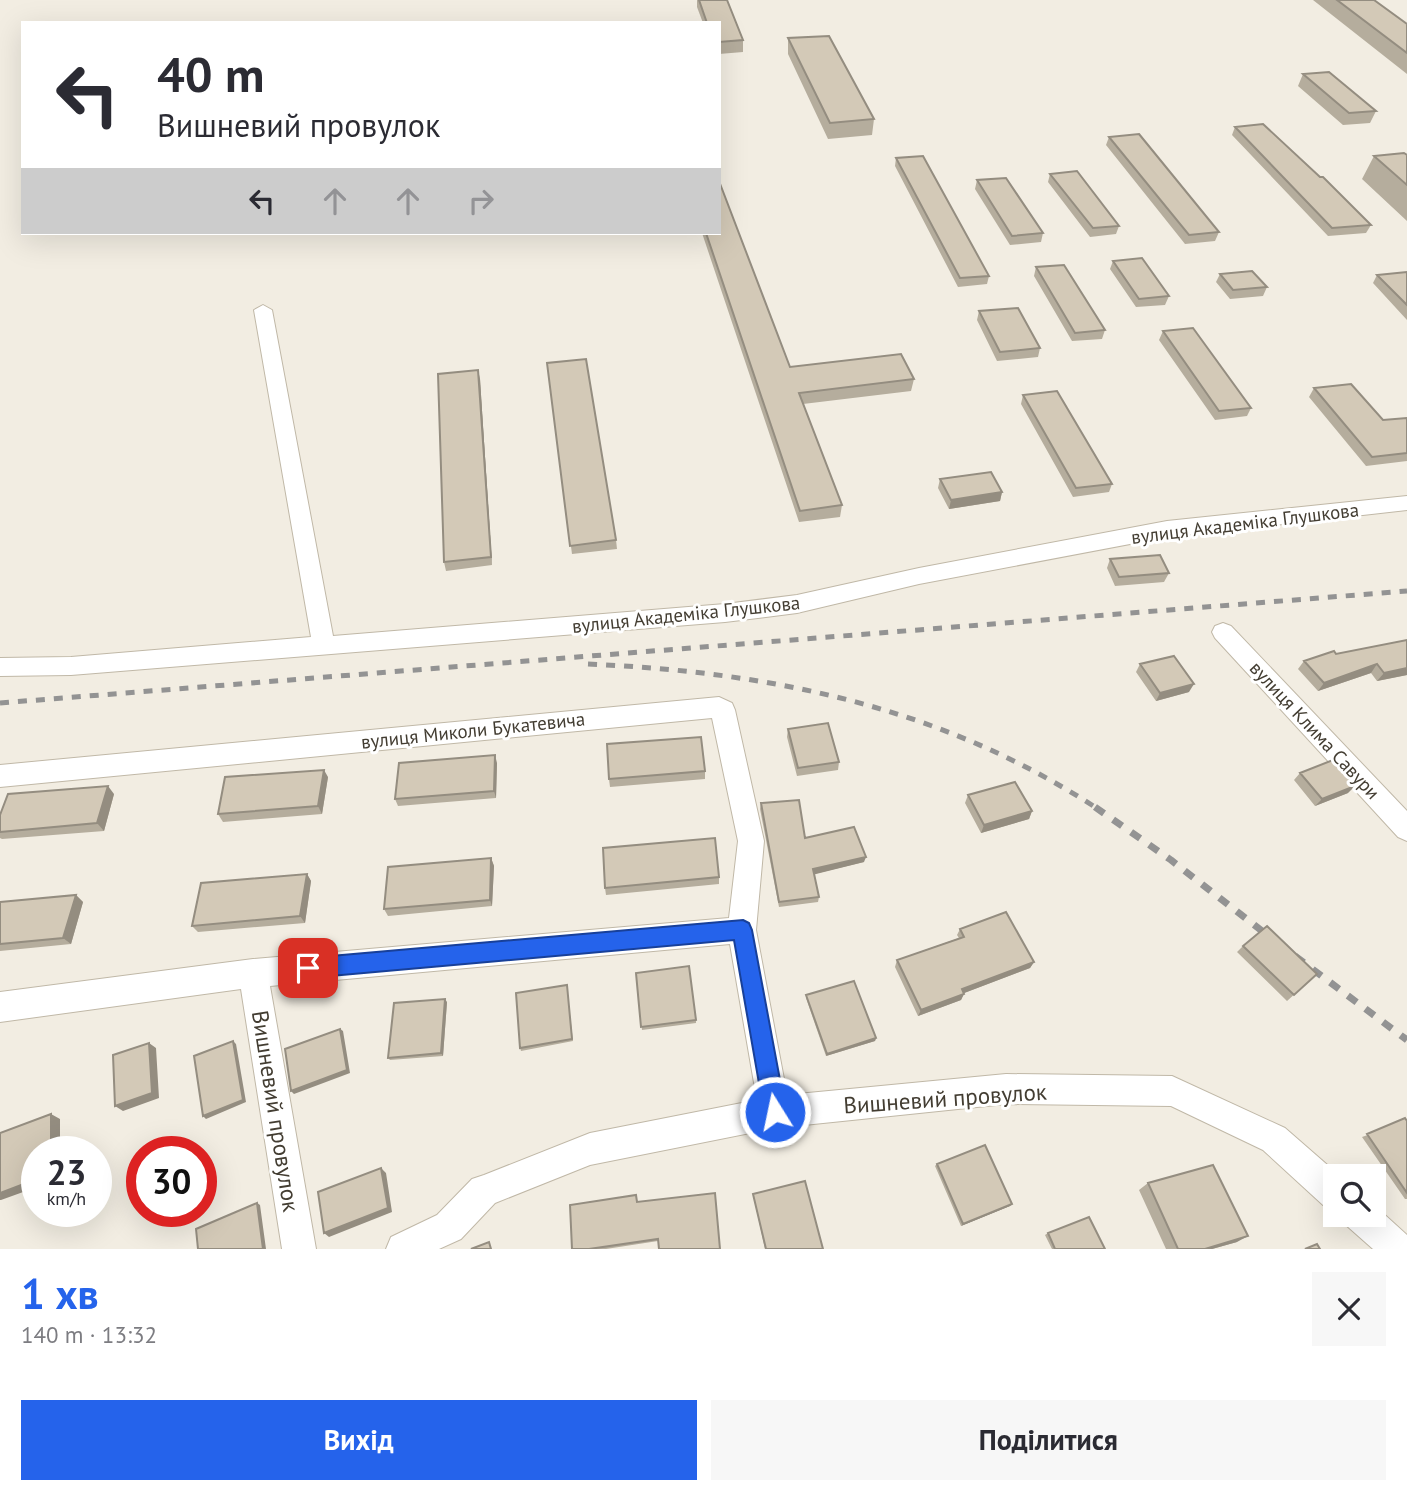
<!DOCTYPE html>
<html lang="uk">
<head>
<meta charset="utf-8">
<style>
  :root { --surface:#fff; --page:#f7f7f7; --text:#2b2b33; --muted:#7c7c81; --accent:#2563eb }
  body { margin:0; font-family:"PT Sans",sans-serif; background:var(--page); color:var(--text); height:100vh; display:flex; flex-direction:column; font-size:26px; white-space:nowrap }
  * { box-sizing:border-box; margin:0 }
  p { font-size:23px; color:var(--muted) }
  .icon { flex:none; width:38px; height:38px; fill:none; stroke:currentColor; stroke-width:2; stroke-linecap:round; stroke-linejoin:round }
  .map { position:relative; height:1249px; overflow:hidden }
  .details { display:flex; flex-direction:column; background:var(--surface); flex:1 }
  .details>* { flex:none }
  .banner { position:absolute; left:21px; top:21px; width:700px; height:214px; border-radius:0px; box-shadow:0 7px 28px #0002; background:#fff; color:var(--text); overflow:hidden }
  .tools { position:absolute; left:1323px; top:1164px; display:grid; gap:14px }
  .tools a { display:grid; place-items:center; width:63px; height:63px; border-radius:0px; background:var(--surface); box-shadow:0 7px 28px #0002; font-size:35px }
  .speed { position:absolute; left:21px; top:1136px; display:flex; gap:14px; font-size:35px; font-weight:700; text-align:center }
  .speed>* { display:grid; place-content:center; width:91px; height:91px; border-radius:50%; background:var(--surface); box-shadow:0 7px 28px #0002; line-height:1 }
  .speed small { font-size:18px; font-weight:400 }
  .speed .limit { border:10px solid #d22; background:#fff; color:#111 }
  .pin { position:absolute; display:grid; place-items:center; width:60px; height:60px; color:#fff; margin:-30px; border-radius:14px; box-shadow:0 4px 10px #0006 }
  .me { position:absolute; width:77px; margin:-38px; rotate:350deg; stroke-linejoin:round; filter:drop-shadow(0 0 5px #0008) }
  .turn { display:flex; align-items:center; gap:24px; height:147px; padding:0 21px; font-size:32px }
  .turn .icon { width:91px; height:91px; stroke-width:2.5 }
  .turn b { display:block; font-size:49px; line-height:60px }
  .lanes { display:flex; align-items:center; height:66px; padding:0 21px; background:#0003; justify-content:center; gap:35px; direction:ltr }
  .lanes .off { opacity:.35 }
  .round { display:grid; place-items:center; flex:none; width:74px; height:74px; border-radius:0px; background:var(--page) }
  .summary { display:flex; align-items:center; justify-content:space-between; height:119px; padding:0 21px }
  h1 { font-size:42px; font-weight:600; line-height:52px; color:var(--accent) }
  .primary-button { display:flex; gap:14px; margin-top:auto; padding:14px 21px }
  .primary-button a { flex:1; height:80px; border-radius:0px; background:var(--accent); color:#fff; font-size:28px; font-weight:600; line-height:80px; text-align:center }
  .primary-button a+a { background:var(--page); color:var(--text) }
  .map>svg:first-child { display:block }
</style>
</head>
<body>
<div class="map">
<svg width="1407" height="1249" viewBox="0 0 1407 1249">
  <rect width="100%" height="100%" fill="#f2ede2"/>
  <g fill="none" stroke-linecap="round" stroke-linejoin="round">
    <defs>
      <path id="minor" d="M263 305 272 310 333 636 725 604 797 595 919 568 1167 521 1407 496V510L1167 537 919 584 797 613 725 622 71 675 0 676V658L71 657 311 637 254 310Z
        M1223 623 1231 626 1407 811V841L1398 837 1215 638 1212 632 1215 626Z
        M719 697 732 703 735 710 764 841 756 930 787 1095 1006 1074 1172 1076 1285 1128 1340 1176H1335V1209L1323 1205 1263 1150 1171 1106 1006 1104 775 1128 590 1165 495 1203 461 1239 439 1249H386L391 1237 437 1215 472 1179 484 1175 590 1133 757 1100 730 944 270 986 316 1249H282L241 989 0 1022V992L253 959 729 918 738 841 712 718 0 787V765Z
        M1374 1205 1407 1235V1249H1373L1347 1226 1343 1214H1374Z"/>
    </defs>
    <use href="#minor" stroke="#c0b8a7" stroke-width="2"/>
    <use href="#minor" fill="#fff" fill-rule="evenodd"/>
    <path stroke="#939393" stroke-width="5" stroke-dasharray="9 9" stroke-linecap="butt" d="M588 664C771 672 942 707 1098 809
      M0 703 1407 591"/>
    <path stroke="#939393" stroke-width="7" stroke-dasharray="11 11" stroke-linecap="butt" d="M1095 807 1171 860 1276 942
      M1295 956 1407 1040"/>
  </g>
  <path fill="#b5ad9d" d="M697 0H727L743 40V52L719 54V23H703L697 7Z
    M1313 0H1374L1407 24V74Z
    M788 38 874 119 872 135 828 139 788 54Z
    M1303 74 1376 111 1370 123 1343 125 1298 86Z
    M1235 127 1371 225 1366 233 1328 236 1232 135Z
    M1109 137 1219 232 1215 241 1185 244 1106 145Z
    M1407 155V221L1362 179 1374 156Z
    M896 158 989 276 987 284 958 287 895 166Z
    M1050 174 1119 226 1116 234 1090 237 1048 182Z
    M977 180 1043 233 1041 242 1010 245 975 189Z
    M702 233H719L790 367 914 379 911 391 803 404 842 505 840 517 799 522Z
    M1113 261 1169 296 1165 305 1136 307 1110 269Z
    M1036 267 1105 330 1102 339 1072 341 1034 276Z
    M1407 272V320L1373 283 1377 275Z
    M1220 274 1267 287 1263 296 1230 299 1216 282Z
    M979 311 1040 348 1038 357 997 361 977 320Z
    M1163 331 1251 408 1247 416 1215 420 1159 340Z
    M547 363 616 540 617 549 572 554Z
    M480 379 492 565 446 571 444 562Z
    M1314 388 1383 420 1407 418V461L1366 466 1309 397Z
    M1023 395 1112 484 1109 492 1073 497 1021 404Z
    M940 479 1002 492 1000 501 949 509 938 488Z
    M1110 559 1169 573 1164 582 1115 586 1107 568Z
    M1407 640V675L1377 681 1371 673 1318 691 1298 669 1304 661Z
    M1140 664 1189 692 1156 701 1136 672Z
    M788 729 839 762 838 770 797 776 787 737Z
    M497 763 496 798 398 806 395 799Z
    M705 771V779L610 787 609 779Z
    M1300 773 1348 793 1315 806 1294 780Z
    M328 777 322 814 223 822 218 814Z
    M114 794 104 831 2 839 0 838V815Z
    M968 795 1032 811 1029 819 981 833 965 803Z
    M761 803 805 838 864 862 814 874 819 897 818 902 779 907 760 809Z
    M491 858 494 866 492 906 388 916 384 909Z
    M307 874 311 881 305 923 198 932 192 926Z
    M719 877V884L606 895 605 888Z
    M76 895 83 902 71 944 0 951V902Z
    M960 929 1034 962 1030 968 964 993 961 1000 918 1016 895 967 897 960 959 938 957 935Z
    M1243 946 1317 974 1287 1001 1237 952Z
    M636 973 696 1020V1023L642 1030Z
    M567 988 573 1041 521 1051 520 1048Z
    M806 995 876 1038 875 1041 826 1056 806 998Z
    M447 1002 443 1056 390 1060 388 1058Z
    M1407 1121V1199H1405L1362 1137Z
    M937 1164 1012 1204 1010 1206 961 1226 935 1166Z
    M1148 1183 1237 1242 1212 1249H1166L1139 1190Z
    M715 1193 658 1241 606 1249H572L637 1202Z
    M753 1194 823 1249H765Z
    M1048 1233 1105 1249H1052L1045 1235Z"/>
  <path fill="#948d80" d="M478 370 480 379 492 565 491 557Z
    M1002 492 1000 501 949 509 951 500Z
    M1377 664 1371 673 1318 691 1324 683Z
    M1407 668V675L1377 681 1384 673Z
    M1194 684 1189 692 1156 701 1160 693Z
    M495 755 497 763 496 798 494 791Z
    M324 770 328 777 322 814 318 806Z
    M108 786 114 794 104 831 97 823Z
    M1355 786 1348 793 1315 806 1322 799Z
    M1032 811 1029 819 981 833 984 825Z
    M866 857 864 862 812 875 813 869Z
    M491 858 494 866 492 906 490 900Z
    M307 874 311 881 305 923 300 916Z
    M76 895 83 902 71 944 63 938Z
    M1034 962 1030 968 959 995 962 989Z
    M964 994 961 1000 918 1016 921 1010Z
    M445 999 447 1002 443 1056 441 1053Z
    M340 1029 343 1031 350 1073 294 1094 291 1091Z
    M876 1038 875 1041 826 1056 827 1054Z
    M233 1041 236 1044 246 1102 206 1119 203 1116Z
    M149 1043 156 1048 159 1098 123 1111 115 1106Z
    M51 1114 60 1119V1152H51Z
    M381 1168 386 1173 392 1212 329 1237 324 1233Z
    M37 1179V1187L1 1200H0V1193Z
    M257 1203 260 1205 266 1249H263Z
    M1012 1204 1010 1206 961 1226 963 1224Z
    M1248 1236 1237 1242 1212 1249H1205Z"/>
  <path fill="#d3c9b7" stroke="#948d80" stroke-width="2" d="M699 0H727L743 40 719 42V23H707Z
    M1337 0H1374L1407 24V53Z
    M829 36 874 119 830 123 788 38Z
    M1329 72 1376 111 1349 113 1303 74Z
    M1263 124 1320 177H1323L1371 225 1332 228 1235 127Z
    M1139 134 1219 232 1189 235 1109 137Z
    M1404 153 1407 155V185L1374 156Z
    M923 156 989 276 960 278 896 158Z
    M1077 171 1119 226 1093 228 1050 174Z
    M1006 178 1043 233 1012 236 977 180Z
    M719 181 790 367 901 354 914 379 799 393 842 505 800 511 706 233H719Z
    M1142 258 1169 296 1139 299 1113 261Z
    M1064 265 1105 330 1075 333 1036 267Z
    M1252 271 1267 287 1233 290 1220 274Z
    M1407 272V305L1377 275Z
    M1018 308 1040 348 1000 352 979 311Z
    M1193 328 1251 408 1219 411 1163 331Z
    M586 359 616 540 570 546 547 363Z
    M478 370 491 557 444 562 438 374Z
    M1351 384 1383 420 1407 418V453L1372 457 1314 388Z
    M1057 391 1112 484 1076 488 1023 395Z
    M991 472 1002 492 951 500 940 479Z
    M1160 555 1169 573 1119 577 1110 559Z
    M1407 640V668L1384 673 1377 664 1324 683 1304 661 1334 651 1336 654Z
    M1174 656 1194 684 1160 693 1140 664Z
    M828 723 839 762 798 768 788 729Z
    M701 737 705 771 609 779 607 744Z
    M495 755 494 791 395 799 399 763Z
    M1333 760 1355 786 1322 799 1300 773Z
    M324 770 318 806 218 814 225 777Z
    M1015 782 1032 811 984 825 968 795Z
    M108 786 97 823 0 832V815L8 794Z
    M799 800 805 838 854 827 866 857 813 869 819 897 779 902 761 803Z
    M715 838 719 877 605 888 603 848Z
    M491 858 490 900 384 909 388 867Z
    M307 874 300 916 192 926 201 883Z
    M76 895 63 938 0 944V902Z
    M1006 912 1034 962 962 989 964 994 921 1010 897 960 964 937 960 929Z
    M1267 926 1317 974 1294 995 1243 946Z
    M689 966 696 1020 641 1027 636 973Z
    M854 981 876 1038 827 1054 806 995Z
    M567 985 572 1039 520 1048 516 993Z
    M445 999 441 1053 388 1058 394 1003Z
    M340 1029 347 1070 291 1091 285 1049Z
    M233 1041 243 1100 203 1116 194 1056Z
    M149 1043 152 1093 115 1106 113 1055Z
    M51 1114V1152H37V1179L0 1193V1133Z
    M1405 1118 1407 1121V1193L1367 1134Z
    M985 1145 1012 1204 963 1224 937 1164Z
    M1213 1165 1248 1236 1205 1249H1178L1148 1183Z
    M381 1168 388 1208 324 1233 318 1192Z
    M805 1181 823 1249H766L753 1194Z
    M715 1193 720 1249H659L658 1239 589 1249H572L570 1205 636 1195 637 1202Z
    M257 1203 263 1249H198L196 1229Z
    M1089 1217 1105 1249H1055L1048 1233Z
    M489 1242 491 1249H471Z
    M1317 1244 1320 1249H1305Z"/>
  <path fill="#2563eb" stroke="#184099" stroke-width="2" d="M743 920 749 923 752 930 786 1112 782 1120 775 1123 767 1120 764 1112 734 940 308 978 301 975 298 968 301 961 308 958Z"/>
  <g text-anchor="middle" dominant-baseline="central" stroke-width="6" stroke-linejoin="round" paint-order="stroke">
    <g font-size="19" fill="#433d32" stroke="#fff">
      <text transform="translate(1245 523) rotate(-7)">вулиця Академіка Глушкова</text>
      <text transform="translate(686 614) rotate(-6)">вулиця Академіка Глушкова</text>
      <text transform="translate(473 730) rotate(-6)">вулиця Миколи Букатевича</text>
      <text transform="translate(1315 730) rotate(47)">вулиця Клима Савури</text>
    </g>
    <g font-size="23" fill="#433d32" stroke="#fff">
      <text transform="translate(945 1098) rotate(-4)">Вишневий провулок</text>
      <text transform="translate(276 1111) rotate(81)">Вишневий провулок</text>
    </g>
  </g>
</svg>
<div class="tools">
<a><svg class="icon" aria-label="search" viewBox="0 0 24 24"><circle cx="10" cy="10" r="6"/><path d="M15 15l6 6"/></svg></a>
</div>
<div class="speed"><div>23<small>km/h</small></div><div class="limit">30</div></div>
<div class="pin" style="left:308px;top:968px;background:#d93025"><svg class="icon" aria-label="arrive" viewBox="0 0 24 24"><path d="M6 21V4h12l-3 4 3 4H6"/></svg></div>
<svg class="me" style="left:775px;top:1112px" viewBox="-20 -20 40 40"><circle r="17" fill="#2563eb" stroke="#fff" stroke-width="3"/><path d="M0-11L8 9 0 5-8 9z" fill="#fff"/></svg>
<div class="banner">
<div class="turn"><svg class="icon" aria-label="left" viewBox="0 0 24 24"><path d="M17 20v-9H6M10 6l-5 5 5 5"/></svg><div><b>40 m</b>Вишневий провулок</div></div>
<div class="lanes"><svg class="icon" aria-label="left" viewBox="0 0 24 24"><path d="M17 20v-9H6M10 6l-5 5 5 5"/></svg><svg class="icon off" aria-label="ahead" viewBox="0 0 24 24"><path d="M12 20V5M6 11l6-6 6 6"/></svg><svg class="icon off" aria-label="ahead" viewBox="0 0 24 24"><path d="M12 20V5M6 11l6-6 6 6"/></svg><svg class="icon off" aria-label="right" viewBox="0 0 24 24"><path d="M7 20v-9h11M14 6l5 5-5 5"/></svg></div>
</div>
</div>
<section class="details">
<div class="summary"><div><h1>1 хв</h1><p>140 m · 13:32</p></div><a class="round"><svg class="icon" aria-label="close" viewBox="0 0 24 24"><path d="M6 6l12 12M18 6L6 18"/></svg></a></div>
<div class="primary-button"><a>Вихід</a><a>Поділитися</a></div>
</section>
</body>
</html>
